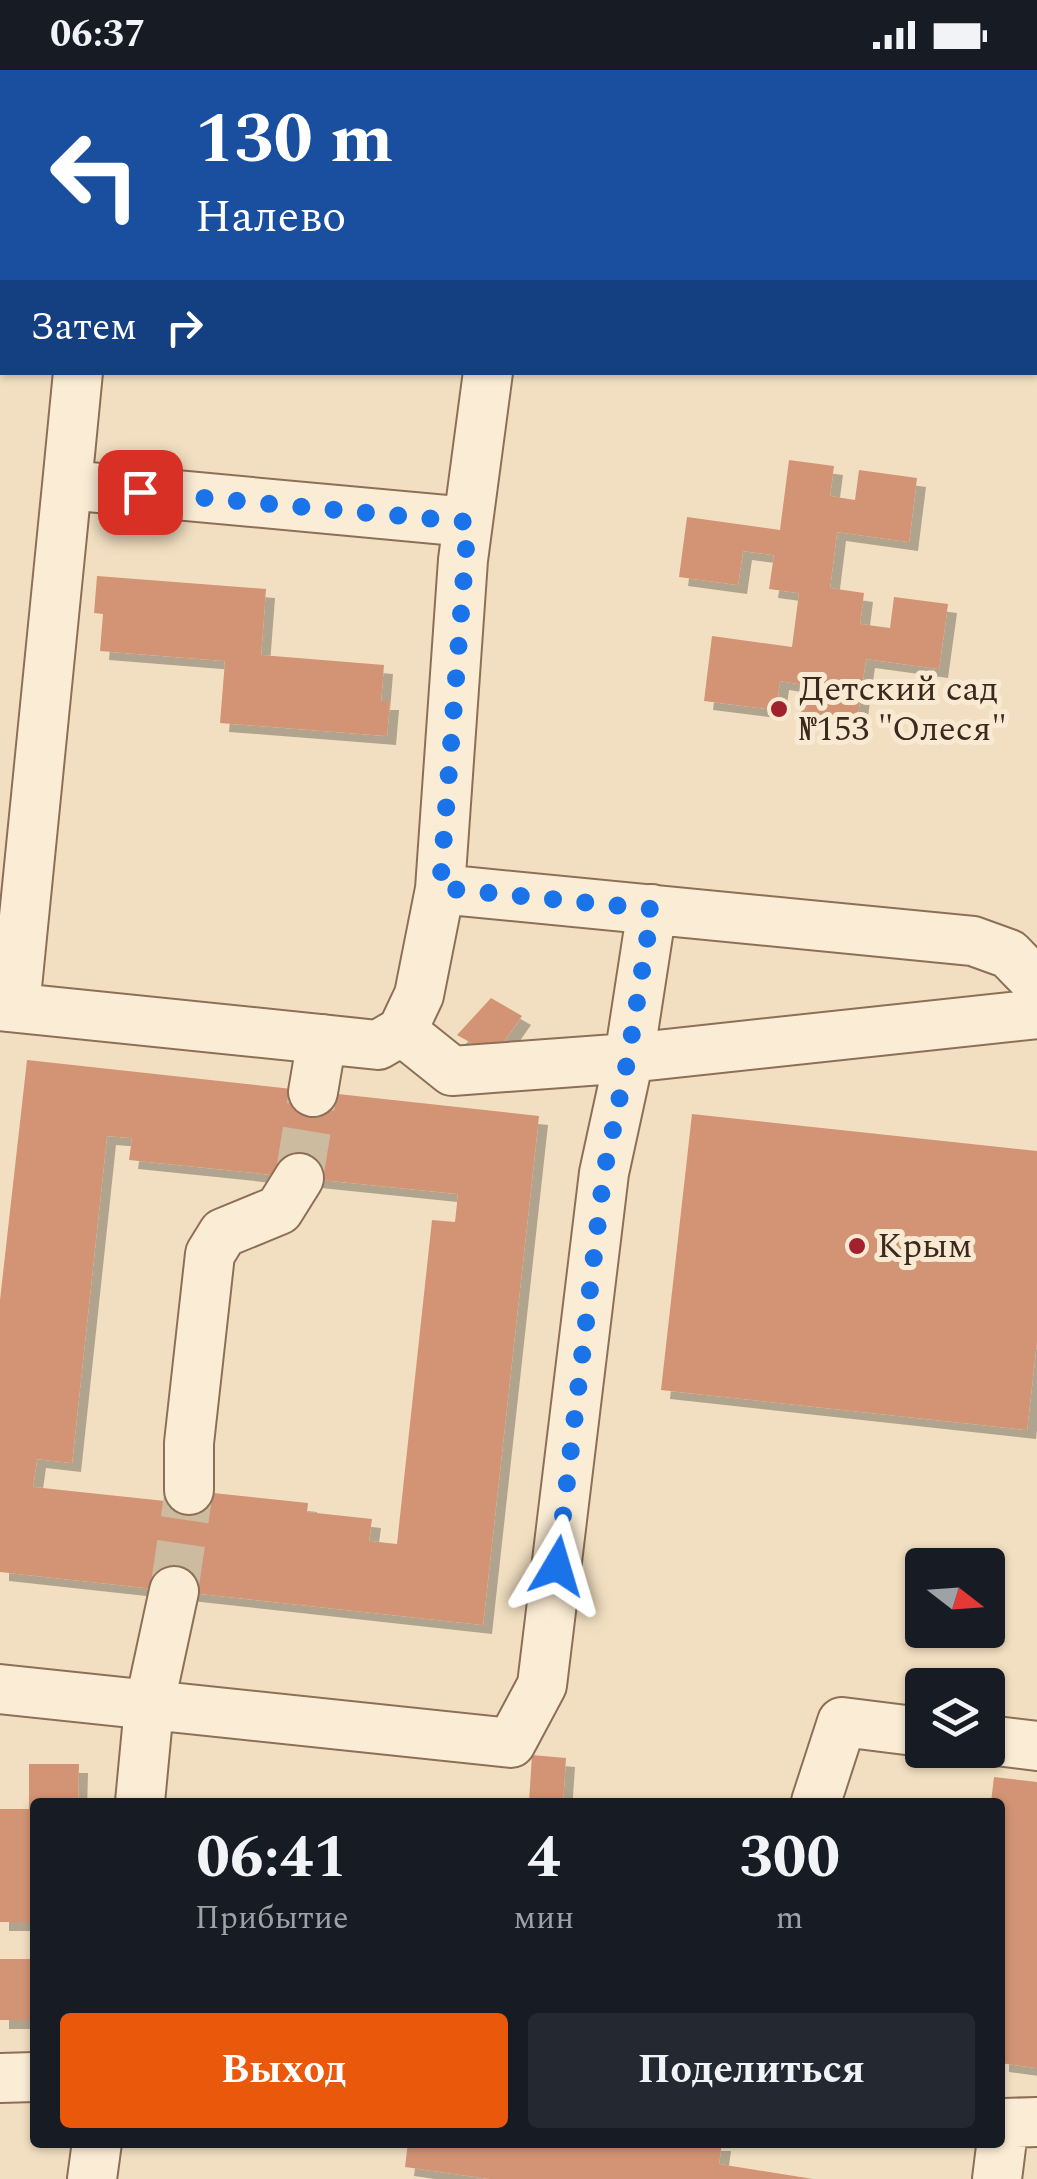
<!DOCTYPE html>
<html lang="ru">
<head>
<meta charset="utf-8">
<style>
  :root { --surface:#171b24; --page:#242831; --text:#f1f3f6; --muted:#9ea1a6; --accent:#ea580c }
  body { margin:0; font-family:Spectral,serif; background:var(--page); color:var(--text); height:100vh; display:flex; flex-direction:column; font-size:38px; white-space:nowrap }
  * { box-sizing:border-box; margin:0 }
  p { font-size:32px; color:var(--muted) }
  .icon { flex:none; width:55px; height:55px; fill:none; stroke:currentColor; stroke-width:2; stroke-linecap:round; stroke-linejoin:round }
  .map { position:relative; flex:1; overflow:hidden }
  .side { position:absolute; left:30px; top:1728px; width:975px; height:350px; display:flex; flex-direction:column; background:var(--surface); border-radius:10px; box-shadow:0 2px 8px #0004 }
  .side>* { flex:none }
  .guide { position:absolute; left:0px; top:0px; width:1038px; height:305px; box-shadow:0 2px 8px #0004; background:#1a4fa0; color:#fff; overflow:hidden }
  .needle { width:65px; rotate:107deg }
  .controls { position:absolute; left:905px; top:1478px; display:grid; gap:20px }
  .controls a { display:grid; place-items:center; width:100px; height:100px; border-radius:10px; background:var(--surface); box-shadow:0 2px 8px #0004; font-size:50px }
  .pin { position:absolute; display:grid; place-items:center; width:85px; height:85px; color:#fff; margin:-42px; border-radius:20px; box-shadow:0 5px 15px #0006 }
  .me { position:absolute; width:110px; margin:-55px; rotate:7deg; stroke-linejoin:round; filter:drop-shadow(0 0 8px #0008) }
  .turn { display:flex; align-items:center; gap:35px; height:210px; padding:0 30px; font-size:45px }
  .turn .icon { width:130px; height:130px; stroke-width:2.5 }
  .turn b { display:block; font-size:70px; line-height:85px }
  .then { display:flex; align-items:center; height:95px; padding:0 30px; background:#0003; gap:20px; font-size:38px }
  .eta { display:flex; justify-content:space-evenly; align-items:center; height:170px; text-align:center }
  .eta b { font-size:60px; font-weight:700; line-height:70px }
  .cta { display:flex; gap:20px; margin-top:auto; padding:20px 30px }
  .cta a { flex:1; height:115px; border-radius:10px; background:var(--accent); color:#fff; font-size:40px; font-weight:700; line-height:115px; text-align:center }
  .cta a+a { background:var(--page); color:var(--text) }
  .status { display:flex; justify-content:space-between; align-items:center; height:70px; padding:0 50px; background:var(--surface); direction:ltr }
  .status svg { height:28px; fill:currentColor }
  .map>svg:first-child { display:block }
</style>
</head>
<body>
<div class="status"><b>06:37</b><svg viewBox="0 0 49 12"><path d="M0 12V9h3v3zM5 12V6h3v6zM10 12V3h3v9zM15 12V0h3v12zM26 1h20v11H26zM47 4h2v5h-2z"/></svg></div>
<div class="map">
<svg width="1037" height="2109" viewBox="0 0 1037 2109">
  <defs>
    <filter id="shadow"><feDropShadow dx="9" dy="9" stdDeviation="0" flood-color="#0004"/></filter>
  </defs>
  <rect width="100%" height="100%" fill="#f2dfc1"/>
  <path fill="#d39474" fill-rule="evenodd" filter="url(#shadow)" d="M789 390 834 396 830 426 855 430 859 400 917 408 909 472 837 462 830 518 864 523 860 554 890 558 894 527 948 534 939 599 866 589 857 651 801 644 805 615 780 611 776 640 704 631 712 566 792 577 799 523 769 519 774 485 743 481 738 515 679 507 687 447 780 460Z
    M97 506 266 519 261 585 384 595 381 631H390L387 666 220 653 225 591 100 581 103 544 94 543Z
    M491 928 522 946 494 986 457 965Z
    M27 990 539 1046 483 1555 0 1502V1230ZM107 1066 132 1068 129 1090 458 1124 455 1152 432 1150 397 1474 369 1471 372 1449 307 1442 308 1433 166 1418 165 1431 33 1417 37 1389 72 1393Z
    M692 1044 1037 1081V1271L1027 1360 661 1320Z
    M532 1685 566 1688 563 1732H529Z
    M29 1694H79L78 1732H35V1852H0V1739H29Z
    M994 1707 1037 1712V1998L1000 1993V1732H991Z
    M0 1889H35V1950H0Z
    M408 2072H722L719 2094 813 2109H490L405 2097Z"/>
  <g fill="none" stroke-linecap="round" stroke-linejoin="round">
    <path stroke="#cdbba0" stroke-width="48" stroke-dasharray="48 24" stroke-linecap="butt" d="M299 1108 313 1022
      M174 1521 189 1420"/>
    <defs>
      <path id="minor" d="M106 2V0
        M1035 139 1037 140
        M1035 259 1037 260
        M67 415 78 302
        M440 819 973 871 1009 884 1037 913
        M0 936 378 975 402 961 419 925 440 819 463 490 488 302
        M15 937 67 415 468 452
        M402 961 452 1001 629 988 1037 944
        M313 1022 322 969
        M189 1420V1373L210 1184 223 1163 279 1140 299 1108
        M0 1619 511 1673 542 1615 604 1103 629 988 652 839
        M988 1670 1037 1676
        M140 1732 149 1637 174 1521
        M816 1732 842 1652 922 1662
        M0 2008 35 2007
        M92 2109 97 2072
        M997 2109 1004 2053 1037 2052"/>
    </defs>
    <use href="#minor" stroke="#8d6f57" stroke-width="52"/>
    <use href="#minor" stroke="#fbedd5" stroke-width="48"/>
  </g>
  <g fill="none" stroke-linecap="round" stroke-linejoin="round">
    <path stroke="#1a73e8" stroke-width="18" stroke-dasharray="0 32.4" d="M140 422 468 452 440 818 652 839 628 988 604 1102 557 1496"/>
  </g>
  <g fill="#a1222e" stroke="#f8ead2" stroke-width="4">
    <circle cx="779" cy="639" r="10"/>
    <circle cx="857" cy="1176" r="10"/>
  </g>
  <g text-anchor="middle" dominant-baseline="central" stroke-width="10" stroke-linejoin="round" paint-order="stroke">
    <g font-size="35" fill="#3b291d" stroke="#f8ead2" text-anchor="start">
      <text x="799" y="619">Детский сад<tspan x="799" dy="40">№153 "Олеся"</tspan></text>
      <text x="877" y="1176">Крым</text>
    </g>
  </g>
</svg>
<div class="controls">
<a><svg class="needle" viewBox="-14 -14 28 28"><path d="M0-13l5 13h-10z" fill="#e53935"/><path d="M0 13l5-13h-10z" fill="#9ea1a6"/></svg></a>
<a><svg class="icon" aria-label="layers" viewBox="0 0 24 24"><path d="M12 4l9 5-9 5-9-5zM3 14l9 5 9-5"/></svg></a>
</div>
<div class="pin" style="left:140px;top:422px;background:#d93025"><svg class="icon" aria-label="arrive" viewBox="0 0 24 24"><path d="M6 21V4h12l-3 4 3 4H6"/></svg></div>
<svg class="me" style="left:557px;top:1496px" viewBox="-20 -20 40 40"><path d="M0-17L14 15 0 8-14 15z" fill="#1a73e8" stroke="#fff" stroke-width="4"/></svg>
<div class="guide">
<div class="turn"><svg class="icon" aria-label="left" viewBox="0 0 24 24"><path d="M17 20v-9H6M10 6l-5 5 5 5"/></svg><div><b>130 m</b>Налево</div></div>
<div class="then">Затем<svg class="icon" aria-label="right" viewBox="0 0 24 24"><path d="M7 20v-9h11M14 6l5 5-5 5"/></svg></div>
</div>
<section class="side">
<div class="eta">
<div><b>06:41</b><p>Прибытие</p></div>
<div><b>4</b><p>мин</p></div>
<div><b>300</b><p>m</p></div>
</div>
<div class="cta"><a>Выход</a><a>Поделиться</a></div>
</section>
</div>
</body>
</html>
